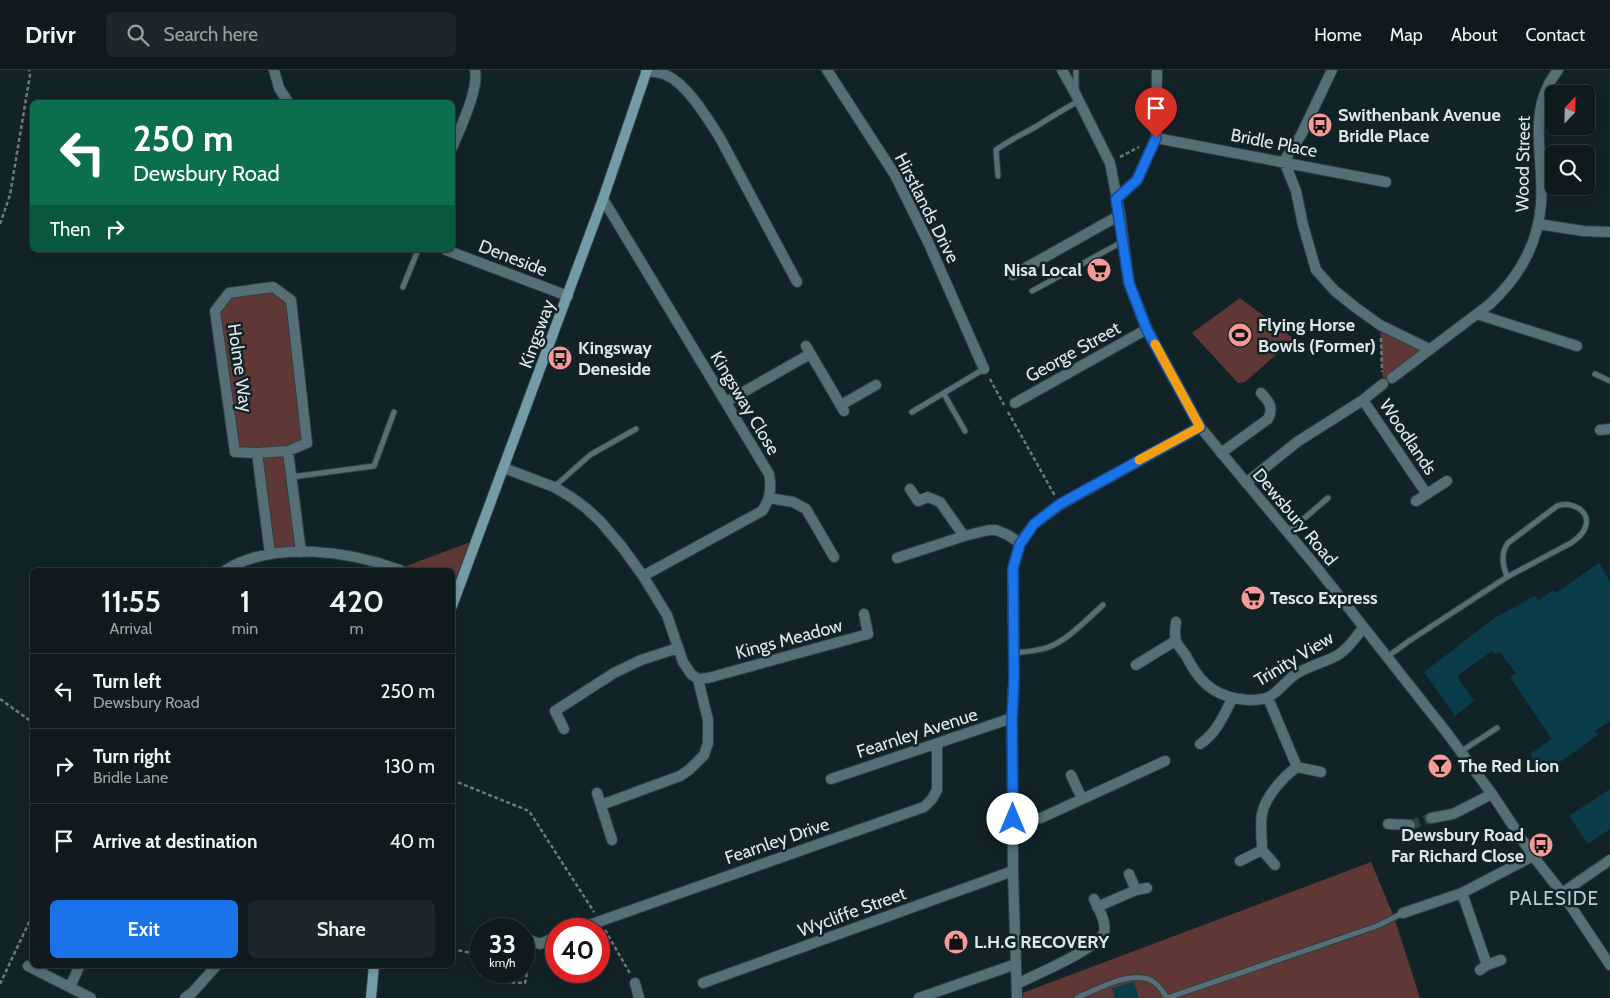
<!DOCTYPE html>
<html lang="en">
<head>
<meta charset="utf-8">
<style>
  :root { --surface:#0e1a1e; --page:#1c272b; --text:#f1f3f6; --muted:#9ba1a4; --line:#2e383c; --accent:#1a73e8 }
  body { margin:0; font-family:Cabin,sans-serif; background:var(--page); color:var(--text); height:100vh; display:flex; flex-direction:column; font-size:19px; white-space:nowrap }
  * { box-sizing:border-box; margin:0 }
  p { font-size:16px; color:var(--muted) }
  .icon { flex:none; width:28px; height:28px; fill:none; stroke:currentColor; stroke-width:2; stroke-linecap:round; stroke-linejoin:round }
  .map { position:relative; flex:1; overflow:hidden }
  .side { position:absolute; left:30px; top:498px; width:425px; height:400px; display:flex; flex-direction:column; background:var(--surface); border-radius:8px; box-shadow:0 2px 8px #0003,0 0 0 1px var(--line) }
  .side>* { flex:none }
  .top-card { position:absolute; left:30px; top:30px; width:425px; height:152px; border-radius:8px; box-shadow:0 2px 8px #0003,0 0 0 1px var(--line); background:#0b6e4f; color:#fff; overflow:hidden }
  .needle { width:32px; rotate:22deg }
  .fabs { position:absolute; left:1545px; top:15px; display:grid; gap:10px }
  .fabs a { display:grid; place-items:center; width:50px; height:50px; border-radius:8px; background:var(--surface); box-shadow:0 2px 8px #0003,0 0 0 1px var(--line); font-size:25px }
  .speed { position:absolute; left:470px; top:848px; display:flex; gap:10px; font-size:25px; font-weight:700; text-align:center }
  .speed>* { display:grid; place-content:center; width:65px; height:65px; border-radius:50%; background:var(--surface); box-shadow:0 2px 8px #0003,0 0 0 1px var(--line); line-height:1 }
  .speed small { font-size:12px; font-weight:400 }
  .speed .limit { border:8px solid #d22; background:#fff; color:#111 }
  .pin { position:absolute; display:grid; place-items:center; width:42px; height:42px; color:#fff; margin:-51px -21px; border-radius:50% 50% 50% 0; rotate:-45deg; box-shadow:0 0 5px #0007 }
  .pin .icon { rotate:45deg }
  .me { position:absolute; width:55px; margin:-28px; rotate:0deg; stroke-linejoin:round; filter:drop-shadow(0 0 4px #0008) }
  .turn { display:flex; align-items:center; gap:18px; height:105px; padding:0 20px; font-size:22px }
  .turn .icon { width:65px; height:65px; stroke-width:2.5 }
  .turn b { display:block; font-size:35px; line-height:42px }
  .then { display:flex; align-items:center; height:48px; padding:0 20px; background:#0003; gap:10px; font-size:19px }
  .eta { display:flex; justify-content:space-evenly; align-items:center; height:85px; text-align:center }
  .eta b { font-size:30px; font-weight:600; line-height:35px }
  .cta { display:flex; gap:10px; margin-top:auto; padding:10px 20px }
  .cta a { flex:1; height:58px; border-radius:8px; background:var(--accent); color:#fff; font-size:20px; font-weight:600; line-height:58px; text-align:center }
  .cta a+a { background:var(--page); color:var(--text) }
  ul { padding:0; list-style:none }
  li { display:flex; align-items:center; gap:15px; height:75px; padding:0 20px; border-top:1px solid var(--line) }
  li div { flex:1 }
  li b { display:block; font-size:19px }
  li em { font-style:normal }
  header { display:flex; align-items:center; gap:30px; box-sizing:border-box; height:70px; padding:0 25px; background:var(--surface); border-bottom:1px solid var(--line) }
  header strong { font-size:24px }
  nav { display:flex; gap:28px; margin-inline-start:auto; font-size:18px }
  .search { width:350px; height:45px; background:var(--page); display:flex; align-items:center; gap:12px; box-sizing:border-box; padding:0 18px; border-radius:8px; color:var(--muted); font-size:19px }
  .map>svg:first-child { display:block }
</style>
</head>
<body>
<header>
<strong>Drivr</strong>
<div class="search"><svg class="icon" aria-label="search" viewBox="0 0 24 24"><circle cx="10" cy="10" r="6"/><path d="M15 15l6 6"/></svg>Search here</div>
<nav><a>Home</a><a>Map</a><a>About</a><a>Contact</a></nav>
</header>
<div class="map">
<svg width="1610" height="928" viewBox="0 0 1610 928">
  <rect width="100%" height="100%" fill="#122328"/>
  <path fill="#5f3836" d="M273 217 291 230 307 373 288 382 301 482 270 484 257 383 235 382 215 241 229 223Z
    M1240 228 1294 269 1245 312 1238 313 1192 263Z
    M1380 255 1429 279 1383 314Z
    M476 470 453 536 452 500 398 499Z
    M1371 792 1394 847 1420 928H1017V925Z"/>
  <path fill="#0a3c4a" d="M1599 493 1610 511V651L1595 661 1598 665 1543 704 1530 684 1552 669 1510 607 1516 603 1499 582 1495 585 1492 581 1457 606 1474 631 1455 646 1424 602 1496 547 1535 526 1538 530 1554 520 1556 523Z
    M1610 719V759L1588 774 1569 746Z
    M1134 912 1139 928H1115L1112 918Z"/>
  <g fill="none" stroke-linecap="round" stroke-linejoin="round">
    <path stroke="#304145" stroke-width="10" stroke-dasharray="10 5" stroke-linecap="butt" d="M1410 755 1431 748"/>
    <defs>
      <path id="service" d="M1076 19V0
        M998 106 996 80C1009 70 1023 64 1037 56 1051 47 1064 39 1079 31
        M403 217 418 180
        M1032 221 1122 172
        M1595 304 1610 311
        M944 324 965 361
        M912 342 984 299
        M291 407 374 396 394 342
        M554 417 590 385 636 359
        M1287 463 1328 428
        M1014 583C1026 582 1038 581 1049 577 1069 569 1087 549 1103 535
        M1387 587 1409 571 1507 507 1571 473C1576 469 1583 465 1585 458 1592 442 1572 430 1557 436L1508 473C1500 484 1503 495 1507 507
        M1460 682 1497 658
        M1077 928C1096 919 1123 905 1144 908 1155 909 1162 920 1167 928
        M1167 928 1377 856 1403 843"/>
      <path id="minor" d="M274 0 279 18 288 32
        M827 0 895 105 929 174 984 299
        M1332 0 1301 65 1284 91 1296 121 1303 155 1316 200 1335 221 1355 237 1380 255 1429 279
        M646 1C652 2 661 2 666 5 687 14 708 49 720 68L797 212
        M1156 68 1386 112
        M452 78C460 58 479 20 475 0
        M603 129 769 404C772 418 770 430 762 441L643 506
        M1116 129 1137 110 1156 68 1157 0
        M1538 154 1583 161 1610 162
        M446 180 568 226
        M1013 205 1120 145
        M273 217 291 230 307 373 288 381 257 383 235 382 215 241 229 223Z
        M1477 244 1577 276
        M806 276 844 341
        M1392 308 1490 234C1519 207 1538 174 1541 134 1545 88 1525 41 1558 0
        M1363 330 1426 423
        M726 332 810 284
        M1015 333 1147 259
        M841 335 876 315
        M1600 360 1610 359
        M288 381 301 482
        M257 383 270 484
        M1221 383 1268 349C1274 338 1269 331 1261 323
        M504 398 554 417 571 427 586 438 600 451 622 477 643 506 667 545 683 592 691 604 698 609 708 650V673L704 685 689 700 680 706 601 735
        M1246 413 1297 372 1363 330 1383 314
        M910 419 918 431 928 427 940 432 964 466
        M769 428 793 432 806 439 834 487
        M1416 431 1447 411
        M897 488 964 466 989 460H996L1008 465 1020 473
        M226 500C274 470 349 481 400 500
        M1176 552C1172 579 1181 573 1190 593 1203 617 1220 628 1248 630 1254 630 1260 630 1266 628 1278 624 1286 610 1296 604 1307 597 1322 593 1334 587 1346 582 1355 568 1363 558
        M1136 595 1175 571
        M698 609 708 608 868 564 864 544
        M1268 628 1297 697 1321 702
        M564 659 555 641 614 603 641 590 678 578
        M1200 674C1216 664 1224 645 1232 629
        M1071 705 1082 729
        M831 709 1012 648
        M597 723 612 770
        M1431 748 1453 744 1492 724
        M1013 749 1041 748 1165 691
        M1388 754 1410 755
        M1262 780C1262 768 1260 756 1262 744 1265 727 1283 707 1297 697
        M1240 791 1262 780 1275 795
        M1129 804 1136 820
        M1462 823 1487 895
        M1562 823 1610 790
        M1097 837 1136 820 1147 818
        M1403 843 1462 823 1533 786
        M578 859 924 737 932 729 937 720V674
        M524 868 540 874 556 867
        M28 896 91 928
        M1480 900 1487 895 1501 890
        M635 913 639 928
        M703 913 1013 801
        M1017 914C1034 905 1098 879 1104 862 1107 852 1098 838 1094 829
        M70 917 80 895
        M185 928 192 923 217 895
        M919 928 1016 894"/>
      <path id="tertiary" d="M1062 0 1075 23 1110 93 1120 145 1129 213 1147 259 1200 357 1314 494 1447 663 1492 724 1533 786 1562 823 1610 895
        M1017 928 1013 801 1012 648 1014 609 1013 498 1020 473 1034 454 1060 435 1200 357"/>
      <path id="secondary" d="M452 536 603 129 647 0
        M371 928 374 895"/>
    </defs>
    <use href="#service" stroke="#2e3f43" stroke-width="7"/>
    <use href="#minor" stroke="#2e3f43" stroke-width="12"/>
    <use href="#tertiary" stroke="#2e3f43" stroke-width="12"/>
    <use href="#secondary" stroke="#2e3f43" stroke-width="12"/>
    <path stroke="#6b797d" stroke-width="2.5" stroke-dasharray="4 2.5" stroke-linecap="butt" d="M1120 87 1139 77
      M0 154 10 125 30 5 29 0
      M1381 268 1382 302
      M990 309 1004 335
      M1008 342 1055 426
      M203 500 206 498 207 500
      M0 629 32 652
      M452 710 529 741 594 842
      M605 860 631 905
      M452 879 481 885
      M504 901 503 912 525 913 528 896H524
      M0 914 32 846"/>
    <use href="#service" stroke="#566e76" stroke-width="5"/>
    <use href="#minor" stroke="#566e76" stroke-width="10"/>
    <use href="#tertiary" stroke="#566e76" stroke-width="10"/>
    <use href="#secondary" stroke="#749ba8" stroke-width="10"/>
  </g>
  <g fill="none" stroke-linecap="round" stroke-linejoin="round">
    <defs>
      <path id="route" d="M1013 749 1012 648 1014 609 1013 498 1020 474 1034 454 1060 434 1200 357 1147 260 1129 213 1116 129 1137 110 1156 68"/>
    </defs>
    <use href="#route" stroke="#114b97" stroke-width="12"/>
    <use href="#route" stroke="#1a73e8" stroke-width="9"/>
    <path stroke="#f59e0b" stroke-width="9" d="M1139 390 1200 357 1155 274"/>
  </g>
  <defs>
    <symbol id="bus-disc" viewBox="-11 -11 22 22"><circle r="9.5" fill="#f59b97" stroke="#122328"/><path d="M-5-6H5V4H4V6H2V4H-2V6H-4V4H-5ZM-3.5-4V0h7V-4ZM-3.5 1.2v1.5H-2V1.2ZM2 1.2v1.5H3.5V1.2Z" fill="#111"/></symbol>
    <symbol id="supermarket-disc" viewBox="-11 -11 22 22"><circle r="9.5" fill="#f59b97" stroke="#122328"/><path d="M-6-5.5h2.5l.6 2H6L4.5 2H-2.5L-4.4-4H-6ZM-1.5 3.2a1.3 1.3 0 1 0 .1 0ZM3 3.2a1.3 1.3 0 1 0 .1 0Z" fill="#111"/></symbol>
    <symbol id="stadium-disc" viewBox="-11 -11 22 22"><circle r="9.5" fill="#f59b97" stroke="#122328"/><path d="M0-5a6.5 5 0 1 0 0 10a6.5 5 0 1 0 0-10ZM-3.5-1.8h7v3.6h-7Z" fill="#111"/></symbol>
    <symbol id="bar-disc" viewBox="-11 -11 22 22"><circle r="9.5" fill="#f59b97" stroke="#122328"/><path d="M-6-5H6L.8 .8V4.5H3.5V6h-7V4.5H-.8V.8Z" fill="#111"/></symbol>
    <symbol id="shop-disc" viewBox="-11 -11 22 22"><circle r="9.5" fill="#f59b97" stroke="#122328"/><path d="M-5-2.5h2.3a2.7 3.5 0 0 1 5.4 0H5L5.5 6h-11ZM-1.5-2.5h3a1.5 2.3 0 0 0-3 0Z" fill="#111"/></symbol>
  </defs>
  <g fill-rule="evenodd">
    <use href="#bus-disc" x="1306" y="41" width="28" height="28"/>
    <use href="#supermarket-disc" x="1085" y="186" width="28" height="28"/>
    <use href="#stadium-disc" x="1226" y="251" width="28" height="28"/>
    <use href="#bus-disc" x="546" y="274" width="28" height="28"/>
    <use href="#supermarket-disc" x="1239" y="514" width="28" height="28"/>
    <use href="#bar-disc" x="1426" y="682" width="28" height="28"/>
    <use href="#bus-disc" x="1527" y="761" width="28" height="28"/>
    <use href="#shop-disc" x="942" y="858" width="28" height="28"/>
  </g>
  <g text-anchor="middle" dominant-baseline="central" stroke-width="5" stroke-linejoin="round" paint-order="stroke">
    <g font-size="18" font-weight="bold" fill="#dde8eb" stroke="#122328" text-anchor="start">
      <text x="1338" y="45">Swithenbank Avenue<tspan x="1338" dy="21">Bridle Place</tspan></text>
      <text x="1082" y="200" text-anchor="end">Nisa Local</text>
      <text x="1258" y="255">Flying Horse<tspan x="1258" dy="21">Bowls (Former)</tspan></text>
      <text x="578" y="278">Kingsway<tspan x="578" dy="21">Deneside</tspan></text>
      <text x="1270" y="528">Tesco Express</text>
      <text x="1458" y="696">The Red Lion</text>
      <text x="1524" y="765" text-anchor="end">Dewsbury Road<tspan x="1524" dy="21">Far Richard Close</tspan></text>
      <text x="974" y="872">L.H.G RECOVERY</text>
    </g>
    <g font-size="18" fill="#dde8eb" stroke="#122328">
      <text transform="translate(1274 73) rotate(11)">Bridle Place</text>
      <text transform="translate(1523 94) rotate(-89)">Wood Street</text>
      <text transform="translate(927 138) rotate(63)">Hirstlands Drive</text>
      <text transform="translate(513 188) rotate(21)">Deneside</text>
      <text transform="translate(537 264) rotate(-70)">Kingsway</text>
      <text transform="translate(1073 282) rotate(-29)">George Street</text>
      <text transform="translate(240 298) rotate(82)">Holme Way</text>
      <text transform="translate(745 333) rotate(59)">Kingsway Close</text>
      <text transform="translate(1408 367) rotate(56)">Woodlands</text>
      <text transform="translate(1295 447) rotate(50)">Dewsbury Road</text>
      <text transform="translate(789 569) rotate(-15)">Kings Meadow</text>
      <text transform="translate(1294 589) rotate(-31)">Trinity View</text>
      <text transform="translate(917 663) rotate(-18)">Fearnley Avenue</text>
      <text transform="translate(777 771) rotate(-19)">Fearnley Drive</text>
      <text transform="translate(852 842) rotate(-20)">Wycliffe Street</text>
    </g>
    <g font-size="19" letter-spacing="1" fill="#b9cdd4" stroke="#122328">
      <text x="1554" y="828">PALESIDE</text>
    </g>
  </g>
</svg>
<div class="fabs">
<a><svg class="needle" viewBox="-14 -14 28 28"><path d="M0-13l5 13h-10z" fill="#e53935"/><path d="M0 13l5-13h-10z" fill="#9ba1a4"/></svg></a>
<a><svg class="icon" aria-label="search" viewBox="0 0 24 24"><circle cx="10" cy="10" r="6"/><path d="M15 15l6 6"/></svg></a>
</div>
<div class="speed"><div>33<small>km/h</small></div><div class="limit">40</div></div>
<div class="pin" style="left:1156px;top:68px;background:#d93025"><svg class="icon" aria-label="arrive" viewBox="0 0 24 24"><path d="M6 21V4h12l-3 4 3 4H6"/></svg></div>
<svg class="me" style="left:1013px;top:749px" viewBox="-20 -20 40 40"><circle r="19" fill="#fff"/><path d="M0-13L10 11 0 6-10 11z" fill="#1a73e8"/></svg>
<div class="top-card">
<div class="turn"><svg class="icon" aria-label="left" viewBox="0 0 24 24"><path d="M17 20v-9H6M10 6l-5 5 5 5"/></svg><div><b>250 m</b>Dewsbury Road</div></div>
<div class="then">Then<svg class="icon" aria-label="right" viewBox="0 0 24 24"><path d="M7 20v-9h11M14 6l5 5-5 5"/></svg></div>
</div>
<section class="side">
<div class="eta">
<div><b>11:55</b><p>Arrival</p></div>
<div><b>1</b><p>min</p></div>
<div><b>420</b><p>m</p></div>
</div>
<ul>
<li><svg class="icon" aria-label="left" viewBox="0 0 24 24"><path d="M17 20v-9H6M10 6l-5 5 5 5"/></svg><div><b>Turn left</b><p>Dewsbury Road</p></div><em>250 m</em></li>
<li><svg class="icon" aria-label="right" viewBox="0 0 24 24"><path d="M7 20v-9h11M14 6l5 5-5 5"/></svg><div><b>Turn right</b><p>Bridle Lane</p></div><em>130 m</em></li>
<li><svg class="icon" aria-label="arrive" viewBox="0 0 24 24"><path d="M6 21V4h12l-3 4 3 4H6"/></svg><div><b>Arrive at destination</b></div><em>40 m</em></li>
</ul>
<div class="cta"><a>Exit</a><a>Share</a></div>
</section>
</div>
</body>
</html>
